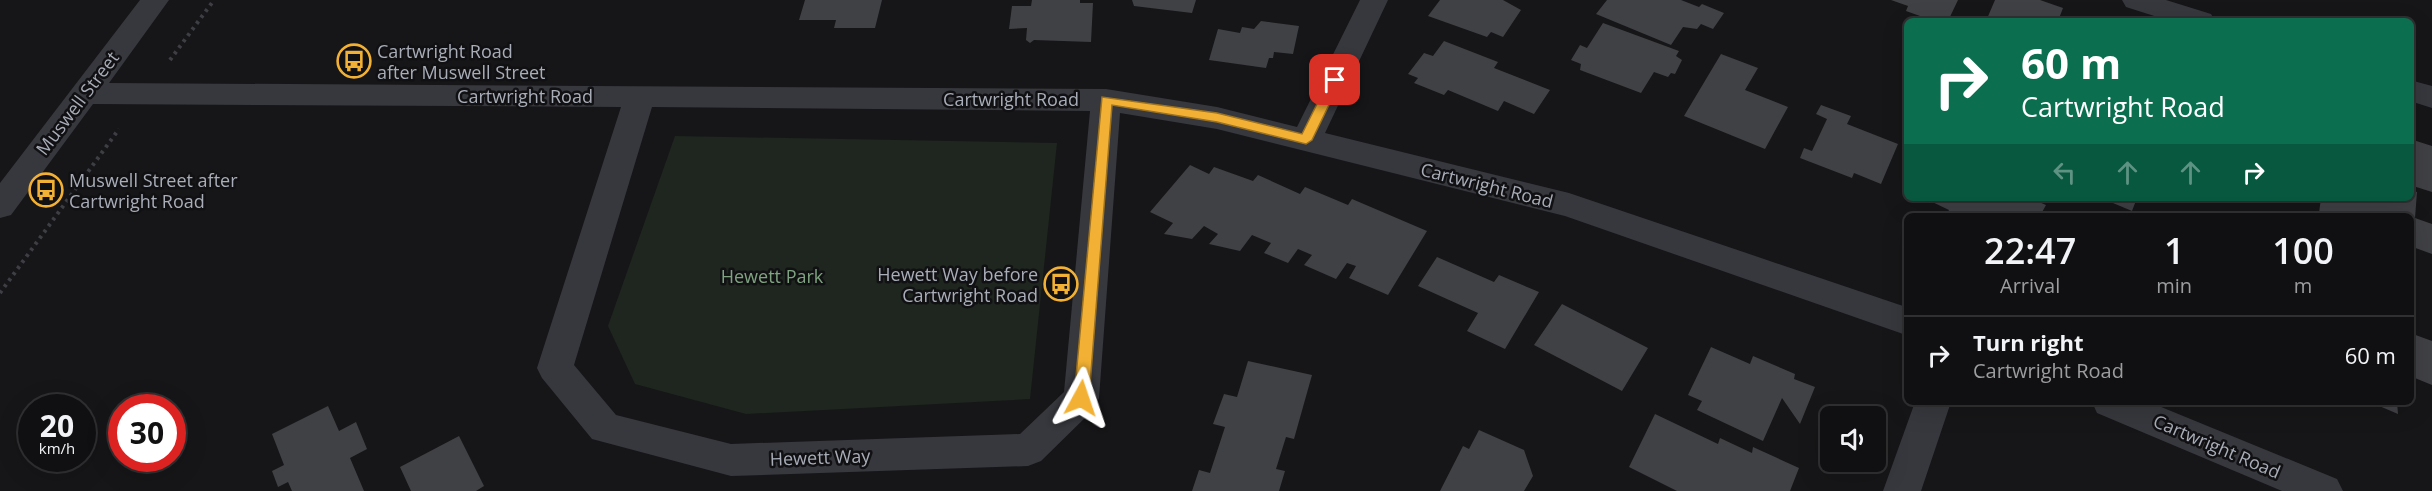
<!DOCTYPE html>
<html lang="en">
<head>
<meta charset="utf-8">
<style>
  :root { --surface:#101012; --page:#19191b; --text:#f1f3f6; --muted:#9c9d9f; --line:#303032 }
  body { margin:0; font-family:"Open Sans",sans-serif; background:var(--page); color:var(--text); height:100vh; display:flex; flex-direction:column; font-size:22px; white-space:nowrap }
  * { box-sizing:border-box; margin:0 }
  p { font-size:20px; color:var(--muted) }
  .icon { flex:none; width:33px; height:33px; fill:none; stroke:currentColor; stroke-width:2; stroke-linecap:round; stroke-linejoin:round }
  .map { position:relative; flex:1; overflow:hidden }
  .side { position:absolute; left:1904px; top:213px; width:510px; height:192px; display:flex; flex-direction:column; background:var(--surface); border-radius:9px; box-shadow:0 6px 24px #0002,0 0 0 2px var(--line) }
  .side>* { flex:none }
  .top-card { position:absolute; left:1904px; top:18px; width:510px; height:183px; border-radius:9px; box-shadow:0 6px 24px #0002,0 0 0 2px var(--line); background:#0b6e4f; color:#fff; overflow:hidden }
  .fabs { position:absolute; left:1820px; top:406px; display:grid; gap:12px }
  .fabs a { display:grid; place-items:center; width:66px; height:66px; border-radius:9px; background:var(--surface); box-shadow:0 6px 24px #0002,0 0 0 2px var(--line); font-size:30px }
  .speed { position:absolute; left:18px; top:394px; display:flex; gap:12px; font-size:30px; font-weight:700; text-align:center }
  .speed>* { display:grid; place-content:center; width:78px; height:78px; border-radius:50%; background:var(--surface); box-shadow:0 6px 24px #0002,0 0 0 2px var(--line); line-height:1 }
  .speed small { font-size:15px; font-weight:400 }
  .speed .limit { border:9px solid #d22; background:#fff; color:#111 }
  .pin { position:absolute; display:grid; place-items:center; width:51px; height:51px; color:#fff; margin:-26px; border-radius:12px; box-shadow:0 3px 9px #0006 }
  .me { position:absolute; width:66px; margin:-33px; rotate:5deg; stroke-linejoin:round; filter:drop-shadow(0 0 4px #0008) }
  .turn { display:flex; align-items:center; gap:21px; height:126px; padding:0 18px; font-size:27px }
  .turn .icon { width:78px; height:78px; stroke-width:2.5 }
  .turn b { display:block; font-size:42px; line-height:51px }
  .lanes { display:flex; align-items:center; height:57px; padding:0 18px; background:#0003; justify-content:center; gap:30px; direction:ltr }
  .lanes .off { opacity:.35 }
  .eta { display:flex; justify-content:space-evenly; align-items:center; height:102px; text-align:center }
  .eta b { font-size:36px; font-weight:600; line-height:42px }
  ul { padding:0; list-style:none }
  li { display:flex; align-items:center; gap:18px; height:78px; padding:0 18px; border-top:2px solid var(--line) }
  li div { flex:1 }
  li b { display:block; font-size:22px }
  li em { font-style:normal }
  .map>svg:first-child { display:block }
</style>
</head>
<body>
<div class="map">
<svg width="2432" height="491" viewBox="0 0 2432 491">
  <rect width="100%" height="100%" fill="#161618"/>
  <path fill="#1e261f" d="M675 136 1057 143 1030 399 746 414 635 384 608 326Z"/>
  <path fill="#404145" d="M805 0H882L875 28H834L836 20H799Z
    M1032 0H1080V3H1093L1091 42 1034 40 1030 43 1026 40 1027 28 1009 29 1012 6H1031Z
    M1132 0H1196L1192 13 1134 6Z
    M1440 0H1503L1521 10 1503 37 1491 32 1487 37 1428 16Z
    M1607 0H1681L1699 7 1702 4 1724 13 1713 29 1701 24 1697 29 1683 27 1671 45 1596 14Z
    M1891 0H1958L1948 21H1934L1906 11 1908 6Z
    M1995 0H2040L2063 8 2058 21H1986Z
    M1261 21 1299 26 1293 54 1274 52 1273 58H1269L1266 68 1209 60 1218 29 1240 33 1242 27 1254 29Z
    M1603 23 1679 51 1676 56 1682 60 1675 74 1671 73 1668 77 1654 72 1641 93 1580 70 1581 64 1571 60 1580 45 1587 48Z
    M1444 41 1498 62 1494 68 1550 90 1534 114 1504 101 1498 111 1448 90 1444 95 1414 83 1418 78 1408 74 1424 53 1433 56Z
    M1721 54 1758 68 1745 90 1788 107 1765 149 1684 116Z
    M1821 105 1851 116 1847 124 1898 144 1881 184 1854 173 1852 178 1800 158 1804 148 1812 151 1827 119 1816 114Z
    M2410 139 2432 146V192L2410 185Z
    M1190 165 1209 174 1214 167 1253 181 1258 175 1300 194 1305 187 1348 205 1352 199 1427 231 1388 295 1349 278 1356 266 1347 263 1336 279 1304 265 1312 255 1298 249 1288 263 1264 253 1271 243 1252 235 1240 251 1209 244 1218 234 1204 226 1192 239 1164 234 1173 223 1150 212Z
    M2410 190 2417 192 2415 218 2432 224V254L2410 246V216H2326L2319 213 2321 198H2410Z
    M1924 198H2030L2046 205 2040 216H1946L1949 210Z
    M2101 198H2137L2132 211Z
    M1437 257 1494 282 1499 275 1539 292 1505 349 1467 331 1478 313 1418 286Z
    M1562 304 1648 348 1622 391 1534 345Z
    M2410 333 2432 341V385L2410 376Z
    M1711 347 1750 364 1753 356 1795 374 1794 379 1815 387 1800 424 1782 398 1763 441 1697 410 1702 401 1688 395Z
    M1248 361 1312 375 1294 439 1286 437 1276 469 1285 471 1279 491H1192L1199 470 1210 473 1225 427 1213 424 1224 394 1237 397Z
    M2370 402H2397L2398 414Z
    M328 406 339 431 356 422 367 449 350 458 364 491H292L288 482 278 487 272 471 284 465 272 434Z
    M1655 414 1718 444 1720 438 1752 453 1753 447 1799 468 1790 491H1677L1629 467Z
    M1479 430 1524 450 1533 476 1524 491H1440L1463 446 1469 449Z
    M459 436 484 486 476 491H411L400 467Z"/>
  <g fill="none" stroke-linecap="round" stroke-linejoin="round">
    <path stroke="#3d3f44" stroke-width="4" stroke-dasharray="3 4.5" stroke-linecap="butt" d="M170 60 214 0
      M0 293 119 129"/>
    <path fill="#37383d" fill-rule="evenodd" d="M140 0H169L109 83 1106 89 1217 107 1297 127 1360 0H1388L1325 133 1569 193 1906 307V335L1565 216 1217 129 1120 113 1099 398 1094 409 1041 461 1028 466 731 476 592 439 542 378 537 368 621 107 93 104 11 215 0 218V183ZM652 107 1090 111 1064 392 1020 434 731 444 616 415 574 365Z
      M2122 0H2166L2211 14 2215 21H2170L2126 7Z
      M2410 80 2432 86V108L2410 101Z
      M1915 402H1951L1921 491H1883Z
      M2092 402H2149L2337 479 2343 491H2282L2097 413Z"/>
  </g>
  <path fill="#f2b134" stroke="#9d7322" stroke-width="1.5" d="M1335 76 1341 80 1312 140 1306 144 1217 122 1112 105 1089 398 1087 402H1076L1074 398 1102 97 1217 113 1302 134 1329 80Z"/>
  <defs>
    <symbol id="bus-ring" viewBox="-11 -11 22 22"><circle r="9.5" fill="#111113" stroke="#f2b134" stroke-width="1.5"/><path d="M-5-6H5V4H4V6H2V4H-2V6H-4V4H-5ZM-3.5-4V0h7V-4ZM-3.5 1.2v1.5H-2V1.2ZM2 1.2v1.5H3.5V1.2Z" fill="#f2b134"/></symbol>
  </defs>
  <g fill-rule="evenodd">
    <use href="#bus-ring" x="335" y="42" width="38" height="38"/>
    <use href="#bus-ring" x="27" y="171" width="38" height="38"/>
    <use href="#bus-ring" x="1042" y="265" width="38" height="38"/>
  </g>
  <g text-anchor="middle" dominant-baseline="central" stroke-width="5" stroke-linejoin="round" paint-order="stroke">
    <g font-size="18" fill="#a8adb8" stroke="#111113" text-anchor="start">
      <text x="377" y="51">Cartwright Road<tspan x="377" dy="21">after Muswell Street</tspan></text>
      <text x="69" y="180">Muswell Street after<tspan x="69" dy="21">Cartwright Road</tspan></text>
      <text x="1038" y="274" text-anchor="end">Hewett Way before<tspan x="1038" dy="21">Cartwright Road</tspan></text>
    </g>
    <g font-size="18" fill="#a8adb8" stroke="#111113">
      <text x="525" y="96">Cartwright Road</text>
      <text x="1011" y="99">Cartwright Road</text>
      <text transform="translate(77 103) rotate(-53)">Muswell Street</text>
      <text transform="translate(1487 185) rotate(14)">Cartwright Road</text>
      <text transform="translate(2217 446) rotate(23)">Cartwright Road</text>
      <text transform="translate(820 457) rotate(-2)">Hewett Way</text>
    </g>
    <g font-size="18" fill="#7fa381" stroke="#111113">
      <text x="772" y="276">Hewett Park</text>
    </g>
  </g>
</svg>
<div class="fabs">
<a><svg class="icon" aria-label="sound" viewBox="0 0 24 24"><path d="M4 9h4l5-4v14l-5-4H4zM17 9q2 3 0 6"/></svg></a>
</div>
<div class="speed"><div>20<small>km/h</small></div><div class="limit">30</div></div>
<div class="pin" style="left:1335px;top:80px;background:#d93025"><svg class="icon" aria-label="arrive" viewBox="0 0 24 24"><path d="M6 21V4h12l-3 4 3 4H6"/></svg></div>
<svg class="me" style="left:1081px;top:398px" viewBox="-20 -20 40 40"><path d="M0-17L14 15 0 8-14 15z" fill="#f2b134" stroke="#fff" stroke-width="4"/></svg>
<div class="top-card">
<div class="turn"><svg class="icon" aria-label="right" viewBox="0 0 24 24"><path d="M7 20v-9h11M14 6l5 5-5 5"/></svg><div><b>60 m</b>Cartwright Road</div></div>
<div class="lanes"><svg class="icon off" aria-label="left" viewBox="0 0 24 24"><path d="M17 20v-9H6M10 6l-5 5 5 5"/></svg><svg class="icon off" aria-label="ahead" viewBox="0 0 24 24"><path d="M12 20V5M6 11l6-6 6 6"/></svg><svg class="icon off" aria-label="ahead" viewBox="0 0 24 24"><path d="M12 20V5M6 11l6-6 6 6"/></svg><svg class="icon" aria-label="right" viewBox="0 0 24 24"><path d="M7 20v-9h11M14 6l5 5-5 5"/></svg></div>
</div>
<section class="side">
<div class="eta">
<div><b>22:47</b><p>Arrival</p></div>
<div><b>1</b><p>min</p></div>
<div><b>100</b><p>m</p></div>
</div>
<ul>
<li><svg class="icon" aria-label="right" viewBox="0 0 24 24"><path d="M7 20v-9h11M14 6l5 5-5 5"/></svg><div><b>Turn right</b><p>Cartwright Road</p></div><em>60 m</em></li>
</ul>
</section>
</div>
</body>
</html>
